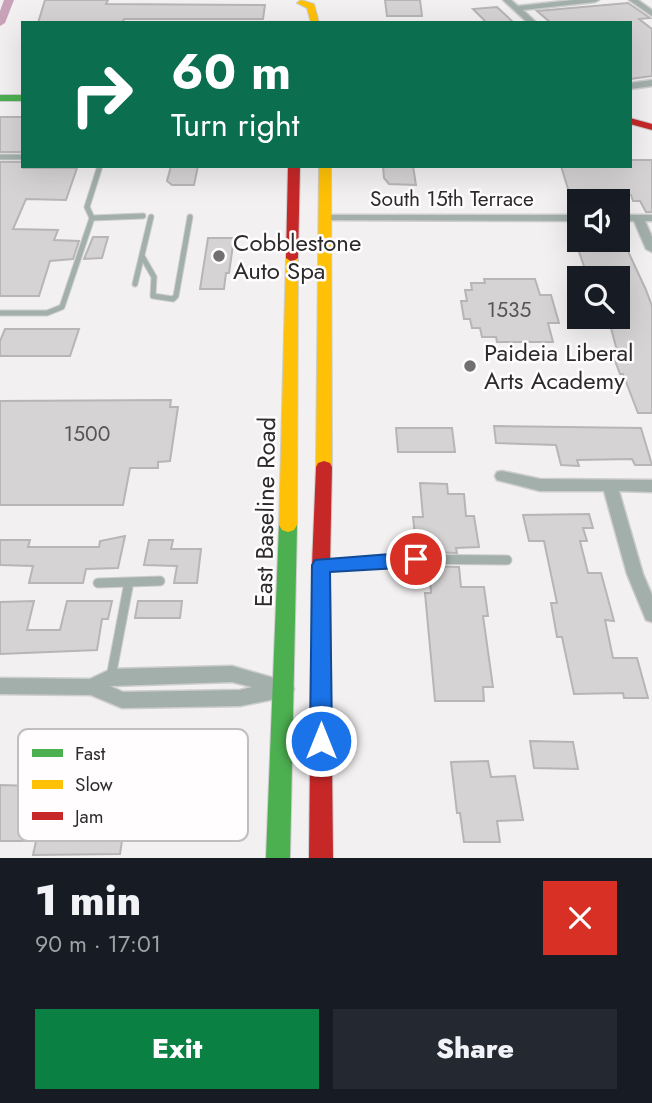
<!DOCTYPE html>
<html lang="en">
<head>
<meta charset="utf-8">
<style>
  :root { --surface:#171b24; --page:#242831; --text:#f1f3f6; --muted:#9ea1a6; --accent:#0b8043 }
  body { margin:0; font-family:Jost,sans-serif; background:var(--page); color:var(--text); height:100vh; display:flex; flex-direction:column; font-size:26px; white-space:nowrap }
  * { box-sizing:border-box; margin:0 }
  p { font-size:23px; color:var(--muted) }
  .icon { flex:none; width:38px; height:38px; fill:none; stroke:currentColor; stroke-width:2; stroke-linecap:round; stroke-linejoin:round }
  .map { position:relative; height:858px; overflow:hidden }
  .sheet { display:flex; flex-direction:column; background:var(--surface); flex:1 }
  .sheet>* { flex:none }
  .banner { position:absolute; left:21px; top:21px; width:611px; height:147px; border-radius:0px; box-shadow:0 7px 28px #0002; background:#0b6e4f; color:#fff; overflow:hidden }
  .tools { position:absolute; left:567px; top:189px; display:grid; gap:14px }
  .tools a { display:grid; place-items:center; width:63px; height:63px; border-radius:0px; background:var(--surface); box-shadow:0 7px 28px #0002; font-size:35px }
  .pin { position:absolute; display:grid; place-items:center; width:60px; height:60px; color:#fff; margin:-30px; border:4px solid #fff; border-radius:50%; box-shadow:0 2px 7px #0007 }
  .me { position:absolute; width:77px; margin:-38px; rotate:0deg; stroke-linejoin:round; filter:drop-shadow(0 0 5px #0008) }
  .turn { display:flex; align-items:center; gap:24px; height:147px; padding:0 35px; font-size:32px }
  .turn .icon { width:91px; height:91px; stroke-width:2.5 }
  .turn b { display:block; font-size:49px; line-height:60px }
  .round { display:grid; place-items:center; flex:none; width:74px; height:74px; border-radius:0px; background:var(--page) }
  .head { display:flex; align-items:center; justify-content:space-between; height:119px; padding:0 35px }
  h1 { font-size:42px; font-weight:800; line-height:52px }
  .action { display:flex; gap:14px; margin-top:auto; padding:14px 35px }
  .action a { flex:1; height:80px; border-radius:0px; background:var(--accent); color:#fff; font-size:28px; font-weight:800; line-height:80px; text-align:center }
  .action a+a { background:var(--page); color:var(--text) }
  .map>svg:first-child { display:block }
</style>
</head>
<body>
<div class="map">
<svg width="652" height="858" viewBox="0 0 652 858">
  <rect width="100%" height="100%" fill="#f2f0f1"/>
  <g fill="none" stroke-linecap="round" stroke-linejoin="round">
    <path fill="#c9a1b9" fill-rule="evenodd" d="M4 0H14L5 23 0 26V11Z"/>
  </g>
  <path fill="#d5d3d4" stroke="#b7b5b6" stroke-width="2" d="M45 0H108L106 4 265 5 263 19H124L122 23H38Z
    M385 0H420L422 16H387Z
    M628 3 650 18 639 19 652 29V76L630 79V23H551L537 11Z
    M497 7 514 23H487L473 9Z
    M0 117H23V152H0Z
    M630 160H652V212H646L640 201H633L631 195 569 192 561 166H630Z
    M0 162H23V168H77L66 200 26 199 13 229 58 230 54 240 79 241 73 259 50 261 39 296H0Z
    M171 166H198L194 185H172L167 181Z
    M383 166H413L416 185 389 184 384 178Z
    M93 237H108L102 258 84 259Z
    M208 238H234L229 273H226L224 289H200Z
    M575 240H602L604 244 626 247 646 290 652 306V413H638L623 374H620L614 358H619L608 317H618V278H593L590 272H586Z
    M484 279H535L540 295H551L559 323H548L553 342H497L496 337H482L480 328H472L470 319H464L461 301H467L465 290H472L471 283H485Z
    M5 329H79L70 356H0V341Z
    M171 400 170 407H178L170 461 158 462V468H130L123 505H0V401Z
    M494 426 641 428 652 465H635L632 459 577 460 579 466 561 465 556 445 496 443Z
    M396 428H452L455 452H398Z
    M420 483 447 484 448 494H464L466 516H474L479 547 456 548 457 553 427 552V544H416L413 517H423Z
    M589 514 593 528H583L587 541H580L588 573H601L614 621 605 620 613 658H637L648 698H624L623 693 574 694 562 637H557L551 603H557L544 541H529L523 515Z
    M125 536 118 568 86 569 83 583H29L33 566 0 565V540H30L28 547H99L100 541Z
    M149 540H173L171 549H201L197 583H174L177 566 144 565Z
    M429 566 459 567 461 587H484L488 616H483L493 687H483L484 701H435L425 593H431Z
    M34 601 27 630H60L67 601H112L108 619H102L97 650 0 654V602Z
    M138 601H182L180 618H135Z
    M530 741 573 742 578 769 534 768Z
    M488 761 491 777 515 776 523 820 497 821 500 842H464L460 813H457L451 762Z
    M0 785 35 786 29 813 139 811 143 786H169L163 840 122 841 120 854 33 855 36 841H0Z"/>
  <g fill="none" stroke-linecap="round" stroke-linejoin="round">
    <defs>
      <path id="lane-far1" d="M0 157H23
        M92 218 143 216
        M142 256 154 277 153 296 173 299 176 296 190 217
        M135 284 151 217
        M0 313H47L62 307 92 218 87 207 100 166"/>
      <path id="lane" d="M326 565 393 559 507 560
        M98 583 160 581
        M111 677 129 582"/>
      <path id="street" d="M503 0H511L518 6 573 0H599L595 2 523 10 537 23H528Z
        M629 0H638L652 10V16Z
        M652 80V86L630 89V83Z
        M325 215H579V221L321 220V216Z
        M618 215H652V221H645L652 237V252L646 249 634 221H618Z
        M502 471 540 479 652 480V492L619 491 643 574 652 595V622L646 620 627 574 604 491H540L497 480 495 476 497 472Z
        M232 666 291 683 294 689 291 695 285 697 240 706 122 708 91 695 0 694V678L90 679 111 669ZM232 682 252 687 240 690 123 692 110 686Z"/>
      <path id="fast" d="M0 95H23V101H0Z
        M288 518 294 520 297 525 290 858H266L279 525 282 520Z"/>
      <path id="slow" d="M301 0 314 4 319 23H311L307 8 297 3Z
        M319 166H331L332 467 330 471H318L316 467Z
        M292 254 298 258 297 525 294 530 288 532 282 530 279 525 286 258Z"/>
      <path id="jam" d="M630 118 652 124V130L630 124Z
        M288 166H300L298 258 292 262 286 258Z
        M324 461 330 463 332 467 330 565 333 858H309L312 565 316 467 318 463Z"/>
    </defs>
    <use href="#lane-far1" stroke="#cecdce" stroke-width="7"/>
    <use href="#lane" stroke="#cecdce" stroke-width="11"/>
    <use href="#street" stroke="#cecdce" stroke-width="3"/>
    <use href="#fast" stroke="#cecdce" stroke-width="2"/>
    <use href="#slow" stroke="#cecdce" stroke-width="2"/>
    <use href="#jam" stroke="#cecdce" stroke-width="2"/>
    <use href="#lane-far1" stroke="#a2afab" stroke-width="5"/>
    <use href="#lane" stroke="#a2afab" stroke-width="9"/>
    <use href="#street" fill="#a2afab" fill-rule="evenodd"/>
    <use href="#fast" fill="#4caf50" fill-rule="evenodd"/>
    <use href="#slow" fill="#ffc107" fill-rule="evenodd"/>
    <use href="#jam" fill="#c62828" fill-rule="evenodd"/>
  </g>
  <path fill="#1a73e8" stroke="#114b97" stroke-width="2" d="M416 552 422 554 425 559 422 565 416 567 330 572 332 741 329 748 321 751 314 748 310 741 312 565 315 560Z"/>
  <g fill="#717071" stroke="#fffdfe" stroke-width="2.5">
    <circle cx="219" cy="256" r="7"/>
    <circle cx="470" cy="366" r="7"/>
  </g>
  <g text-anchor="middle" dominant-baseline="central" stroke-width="5" stroke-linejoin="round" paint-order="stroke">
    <g font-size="21" fill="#2c2b2c" stroke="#fffdfe">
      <text x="452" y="199">South 15th Terrace</text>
    </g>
    <g font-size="21" fill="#565556">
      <text x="509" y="310">1535</text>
      <text x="87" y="434">1500</text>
    </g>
    <g font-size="24" fill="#2c2b2c" stroke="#fffdfe" text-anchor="start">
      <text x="233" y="242">Cobblestone<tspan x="233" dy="28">Auto Spa</tspan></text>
      <text x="484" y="352">Paideia Liberal<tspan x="484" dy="28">Arts Academy</tspan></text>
    </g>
    <g font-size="24" fill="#2c2b2c" stroke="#fffdfe">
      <text transform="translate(265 512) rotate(-89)">East Baseline Road</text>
    </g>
  </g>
  <rect x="18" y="729" width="230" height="112" rx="10" fill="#fffdfe" stroke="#c0bebf" stroke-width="2"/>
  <rect x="32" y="749" width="31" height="8" fill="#4caf50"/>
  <rect x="32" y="780" width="31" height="9" fill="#ffc107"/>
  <rect x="32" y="812" width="31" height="8" fill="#c62828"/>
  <g font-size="19" fill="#2c2b2c">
    <text x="75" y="760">Fast</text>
    <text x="75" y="791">Slow</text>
    <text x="75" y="823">Jam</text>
  </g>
</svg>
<div class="tools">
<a><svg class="icon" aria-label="sound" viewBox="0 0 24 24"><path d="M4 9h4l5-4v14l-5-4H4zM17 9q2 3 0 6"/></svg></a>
<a><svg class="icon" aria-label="search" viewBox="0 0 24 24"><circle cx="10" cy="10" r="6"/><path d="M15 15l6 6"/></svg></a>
</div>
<div class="pin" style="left:416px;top:559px;background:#d93025"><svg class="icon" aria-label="arrive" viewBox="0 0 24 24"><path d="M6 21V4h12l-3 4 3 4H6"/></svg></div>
<svg class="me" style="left:321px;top:741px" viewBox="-20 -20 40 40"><circle r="17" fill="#1a73e8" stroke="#fff" stroke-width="3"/><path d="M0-11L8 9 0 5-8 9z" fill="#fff"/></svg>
<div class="banner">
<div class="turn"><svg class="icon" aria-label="right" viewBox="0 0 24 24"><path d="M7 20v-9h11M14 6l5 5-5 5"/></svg><div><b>60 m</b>Turn right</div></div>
</div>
</div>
<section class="sheet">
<div class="head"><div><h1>1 min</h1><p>90 m · 17:01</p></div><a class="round" style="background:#d93025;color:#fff"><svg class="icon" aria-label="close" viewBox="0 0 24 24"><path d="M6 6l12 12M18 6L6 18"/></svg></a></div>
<div class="action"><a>Exit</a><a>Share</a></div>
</section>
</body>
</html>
